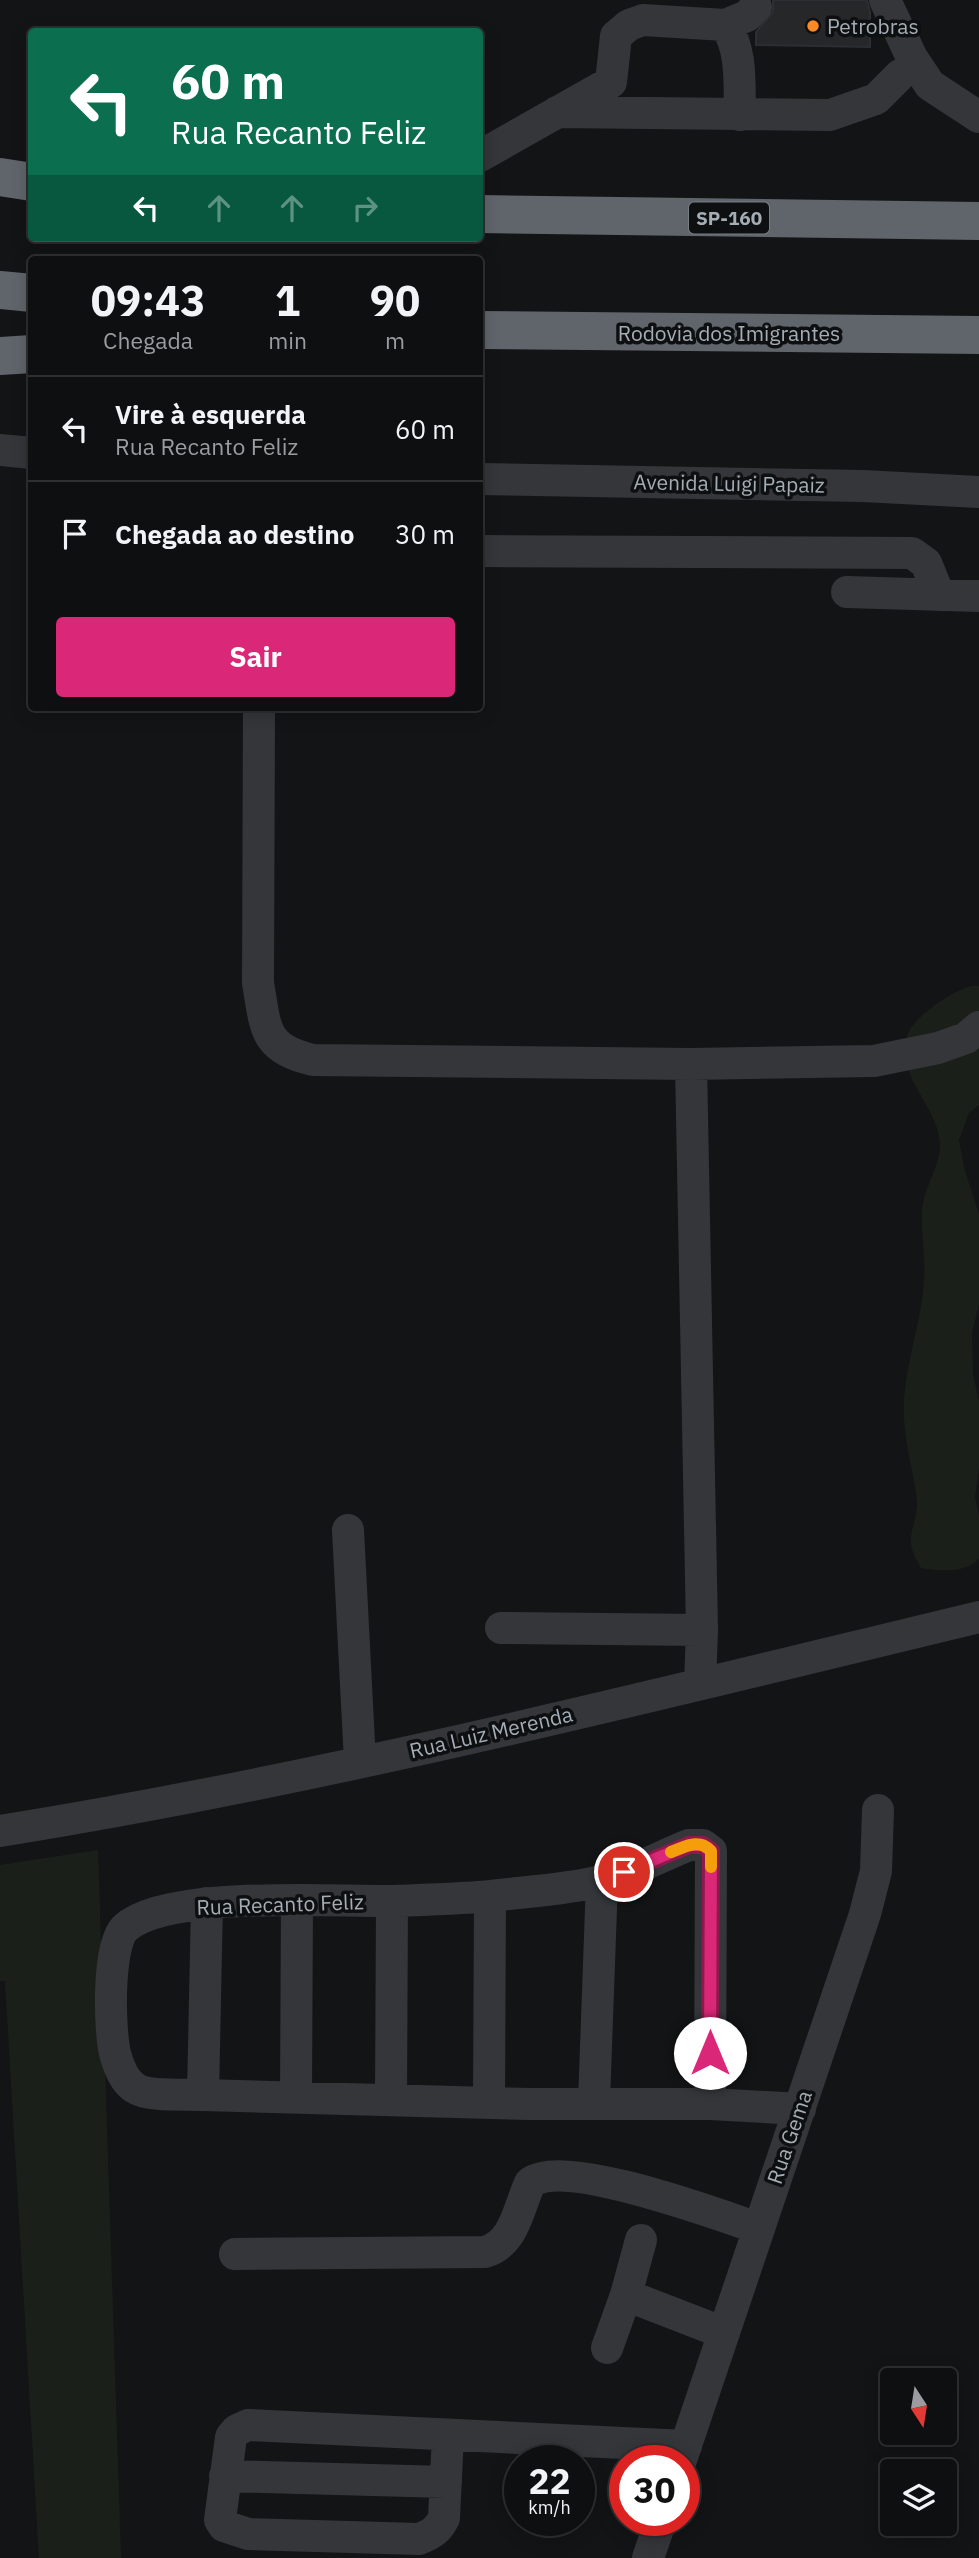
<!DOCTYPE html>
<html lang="pt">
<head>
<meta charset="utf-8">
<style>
  :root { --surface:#0e0f10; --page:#1c1d1e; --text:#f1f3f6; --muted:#9b9c9f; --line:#2e2f30; --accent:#db2777 }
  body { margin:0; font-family:"IBM Plex Sans",sans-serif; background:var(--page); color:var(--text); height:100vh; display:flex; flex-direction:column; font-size:26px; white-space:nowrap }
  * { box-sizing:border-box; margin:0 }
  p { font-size:23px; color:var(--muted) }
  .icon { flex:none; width:38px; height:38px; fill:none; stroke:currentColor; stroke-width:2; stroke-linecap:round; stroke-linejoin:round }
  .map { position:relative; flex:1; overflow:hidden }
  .side { position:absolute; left:28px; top:256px; width:455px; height:455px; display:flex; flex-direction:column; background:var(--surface); border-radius:7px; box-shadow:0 4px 18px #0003,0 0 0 2px var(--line) }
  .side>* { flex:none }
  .top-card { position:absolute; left:28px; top:28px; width:455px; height:214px; border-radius:7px; box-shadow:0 4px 18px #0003,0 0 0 2px var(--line); background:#0b6e4f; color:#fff; overflow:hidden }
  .needle { width:46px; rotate:168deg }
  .buttons { position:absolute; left:880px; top:2368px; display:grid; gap:14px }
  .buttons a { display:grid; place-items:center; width:77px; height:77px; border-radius:7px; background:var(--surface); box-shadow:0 4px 18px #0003,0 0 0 2px var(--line); font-size:35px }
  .speed { position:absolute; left:504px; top:2445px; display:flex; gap:14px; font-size:35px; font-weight:700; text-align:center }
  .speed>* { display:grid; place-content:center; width:91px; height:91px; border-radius:50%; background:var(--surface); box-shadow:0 4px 18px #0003,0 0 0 2px var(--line); line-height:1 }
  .speed small { font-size:18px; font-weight:400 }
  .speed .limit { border:10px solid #d22; background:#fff; color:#111 }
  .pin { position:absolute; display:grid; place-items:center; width:60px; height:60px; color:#fff; margin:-30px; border:4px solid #fff; border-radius:50%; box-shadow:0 2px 7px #0007 }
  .me { position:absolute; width:77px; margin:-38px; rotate:0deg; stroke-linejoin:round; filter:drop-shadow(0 0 5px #0008) }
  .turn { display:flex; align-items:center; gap:24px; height:147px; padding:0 28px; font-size:32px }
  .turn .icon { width:91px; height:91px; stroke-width:2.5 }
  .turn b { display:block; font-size:49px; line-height:60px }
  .lanes { display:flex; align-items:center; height:66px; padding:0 28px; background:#0003; justify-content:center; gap:35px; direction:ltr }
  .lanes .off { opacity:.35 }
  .eta { display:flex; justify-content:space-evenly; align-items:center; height:119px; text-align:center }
  .eta b { font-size:42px; font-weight:700; line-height:49px }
  .cta { display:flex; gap:14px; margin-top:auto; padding:14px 28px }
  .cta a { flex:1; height:80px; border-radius:7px; background:var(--accent); color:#fff; font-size:28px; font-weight:700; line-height:80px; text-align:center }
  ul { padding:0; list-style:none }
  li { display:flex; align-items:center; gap:21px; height:105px; padding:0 28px; border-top:2px solid var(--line) }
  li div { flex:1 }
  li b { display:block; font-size:26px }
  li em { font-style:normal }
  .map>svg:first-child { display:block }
</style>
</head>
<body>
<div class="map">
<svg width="979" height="2558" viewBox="0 0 979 2558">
  <rect width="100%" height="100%" fill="#131415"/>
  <path fill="#1a2019" d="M972 986H979V1105L969 1113 959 1140 964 1168 979 1214V1304L972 1333 973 1374 979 1401V1468L975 1497 979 1516V1559C962 1574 942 1571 921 1568 917 1560 911 1551 911 1543 910 1529 918 1516 917 1501 914 1473 905 1446 904 1417 902 1371 921 1327 924 1281 926 1258 921 1235 922 1212 923 1189 939 1169 940 1146 940 1107 895 1078 907 1036 913 1017 953 990 972 986Z
    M98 1850 121 2558H39L5 1981H0V1865Z"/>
  <path fill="#262729" stroke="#2d2e31" stroke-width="2" d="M773 0H867L870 12V47L756 45V32L773 12Z"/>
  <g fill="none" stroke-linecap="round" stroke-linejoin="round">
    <path stroke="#34363a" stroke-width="32" d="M885 0 912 58 930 85 979 117
      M725 25 747 16 756 7
      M557 112 830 115 876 99 900 75
      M480 156 611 82 616 36 629 25 643 20 725 25C743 49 739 88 740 115
      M0 450 32 453
      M480 479 863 486 979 492
      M480 551 912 553 926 563 939 595
      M847 592 979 596
      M259 707 258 983C266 1029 263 1048 313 1060L691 1064 874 1061 938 1048 966 1038 979 1027
      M691 1064 702 1630 700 1684
      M348 1530 360 1762
      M501 1628 702 1630
      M0 1831C330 1778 655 1695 979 1617
      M203 2095 207 1903
      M296 2097 297 1901
      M391 2100 392 1901
      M594 2102 602 1881
      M489 2103 490 1896
      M710 2104 711 1851 703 1845H689C661 1856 631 1873 601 1881 571 1889 523 1892 491 1896 458 1899 424 1900 391 1901 333 1902 166 1890 125 1928 107 1945 109 2034 116 2057 119 2067 125 2082 135 2088 147 2097 187 2094 203 2095L530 2104H710L800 2109
      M235 2254 485 2252C515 2243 518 2209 530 2183 564 2157 716 2214 758 2228
      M626 2295 641 2240
      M607 2348 626 2295 724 2333
      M448 2435 444 2518C438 2530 432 2534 419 2539L248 2534 224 2526 220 2520 231 2437 237 2430 248 2425 686 2446
      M681 2460 865 1914 876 1871 878 1810
      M225 2476 446 2482
      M648 2558 661 2520"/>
    <path stroke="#60656c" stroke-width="38" d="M0 177 32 182
      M480 214 979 221
      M0 290 32 293
      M480 330 979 335
      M0 356 32 354"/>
  </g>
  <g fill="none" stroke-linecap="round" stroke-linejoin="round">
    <defs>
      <path id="route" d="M624 1872 689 1845H703L711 1851 710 2053"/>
    </defs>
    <use href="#route" stroke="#8e194d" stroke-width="18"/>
    <use href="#route" stroke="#db2777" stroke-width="12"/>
    <path stroke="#f59e0b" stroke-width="12" d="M671 1852C685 1847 699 1838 711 1851V1867"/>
  </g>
  <circle fill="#fb8926" stroke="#0e0f10" stroke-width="2.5" cx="813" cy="26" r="7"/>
  <g text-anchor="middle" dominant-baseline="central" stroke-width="7" stroke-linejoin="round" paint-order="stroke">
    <rect fill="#0e0f10" stroke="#777e84" stroke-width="2" x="689" y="202.5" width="80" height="31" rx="5"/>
    <g font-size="19" font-weight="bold" fill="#a4adb6">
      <text x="729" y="218">SP-160</text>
    </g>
    <g font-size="21" fill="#a4adb6" stroke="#0e0f10" text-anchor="start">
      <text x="827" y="26">Petrobras</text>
    </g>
    <g font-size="21" fill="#a4adb6" stroke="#0e0f10">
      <text x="729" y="333">Rodovia dos Imigrantes</text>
      <text transform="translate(729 483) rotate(1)">Avenida Luigi Papaiz</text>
      <text transform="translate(491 1732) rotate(-13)">Rua Luiz Merenda</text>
      <text transform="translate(280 1904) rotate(-2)">Rua Recanto Feliz</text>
      <text transform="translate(789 2137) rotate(-71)">Rua Gema</text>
    </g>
  </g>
</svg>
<div class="buttons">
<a><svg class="needle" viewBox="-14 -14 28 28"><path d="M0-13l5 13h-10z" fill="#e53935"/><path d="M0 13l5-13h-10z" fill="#9b9c9f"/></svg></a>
<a><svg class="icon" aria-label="layers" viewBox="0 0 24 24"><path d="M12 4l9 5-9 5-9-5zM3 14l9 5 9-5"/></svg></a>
</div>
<div class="speed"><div>22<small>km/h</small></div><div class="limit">30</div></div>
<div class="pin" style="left:624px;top:1872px;background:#d93025"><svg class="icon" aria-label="arrive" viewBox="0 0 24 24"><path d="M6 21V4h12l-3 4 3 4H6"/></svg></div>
<svg class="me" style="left:710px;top:2053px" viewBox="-20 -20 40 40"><circle r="19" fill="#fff"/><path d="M0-13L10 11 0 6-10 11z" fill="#db2777"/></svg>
<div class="top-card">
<div class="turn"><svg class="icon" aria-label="left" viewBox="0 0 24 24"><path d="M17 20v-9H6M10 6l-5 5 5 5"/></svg><div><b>60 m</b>Rua Recanto Feliz</div></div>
<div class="lanes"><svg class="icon" aria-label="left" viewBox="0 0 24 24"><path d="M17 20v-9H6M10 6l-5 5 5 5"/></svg><svg class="icon off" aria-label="ahead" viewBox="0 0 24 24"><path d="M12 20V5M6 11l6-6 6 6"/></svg><svg class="icon off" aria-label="ahead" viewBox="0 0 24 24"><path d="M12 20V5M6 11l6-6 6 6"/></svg><svg class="icon off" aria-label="right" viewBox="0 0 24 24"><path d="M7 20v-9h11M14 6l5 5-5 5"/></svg></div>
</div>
<section class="side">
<div class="eta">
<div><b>09:43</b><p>Chegada</p></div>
<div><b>1</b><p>min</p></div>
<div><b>90</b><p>m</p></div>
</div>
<ul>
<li><svg class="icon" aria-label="left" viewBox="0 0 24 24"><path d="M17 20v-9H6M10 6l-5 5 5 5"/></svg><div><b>Vire à esquerda</b><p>Rua Recanto Feliz</p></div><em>60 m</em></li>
<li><svg class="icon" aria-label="arrive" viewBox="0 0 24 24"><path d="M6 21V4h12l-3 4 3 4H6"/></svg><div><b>Chegada ao destino</b></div><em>30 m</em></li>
</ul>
<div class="cta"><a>Sair</a></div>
</section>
</div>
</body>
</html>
